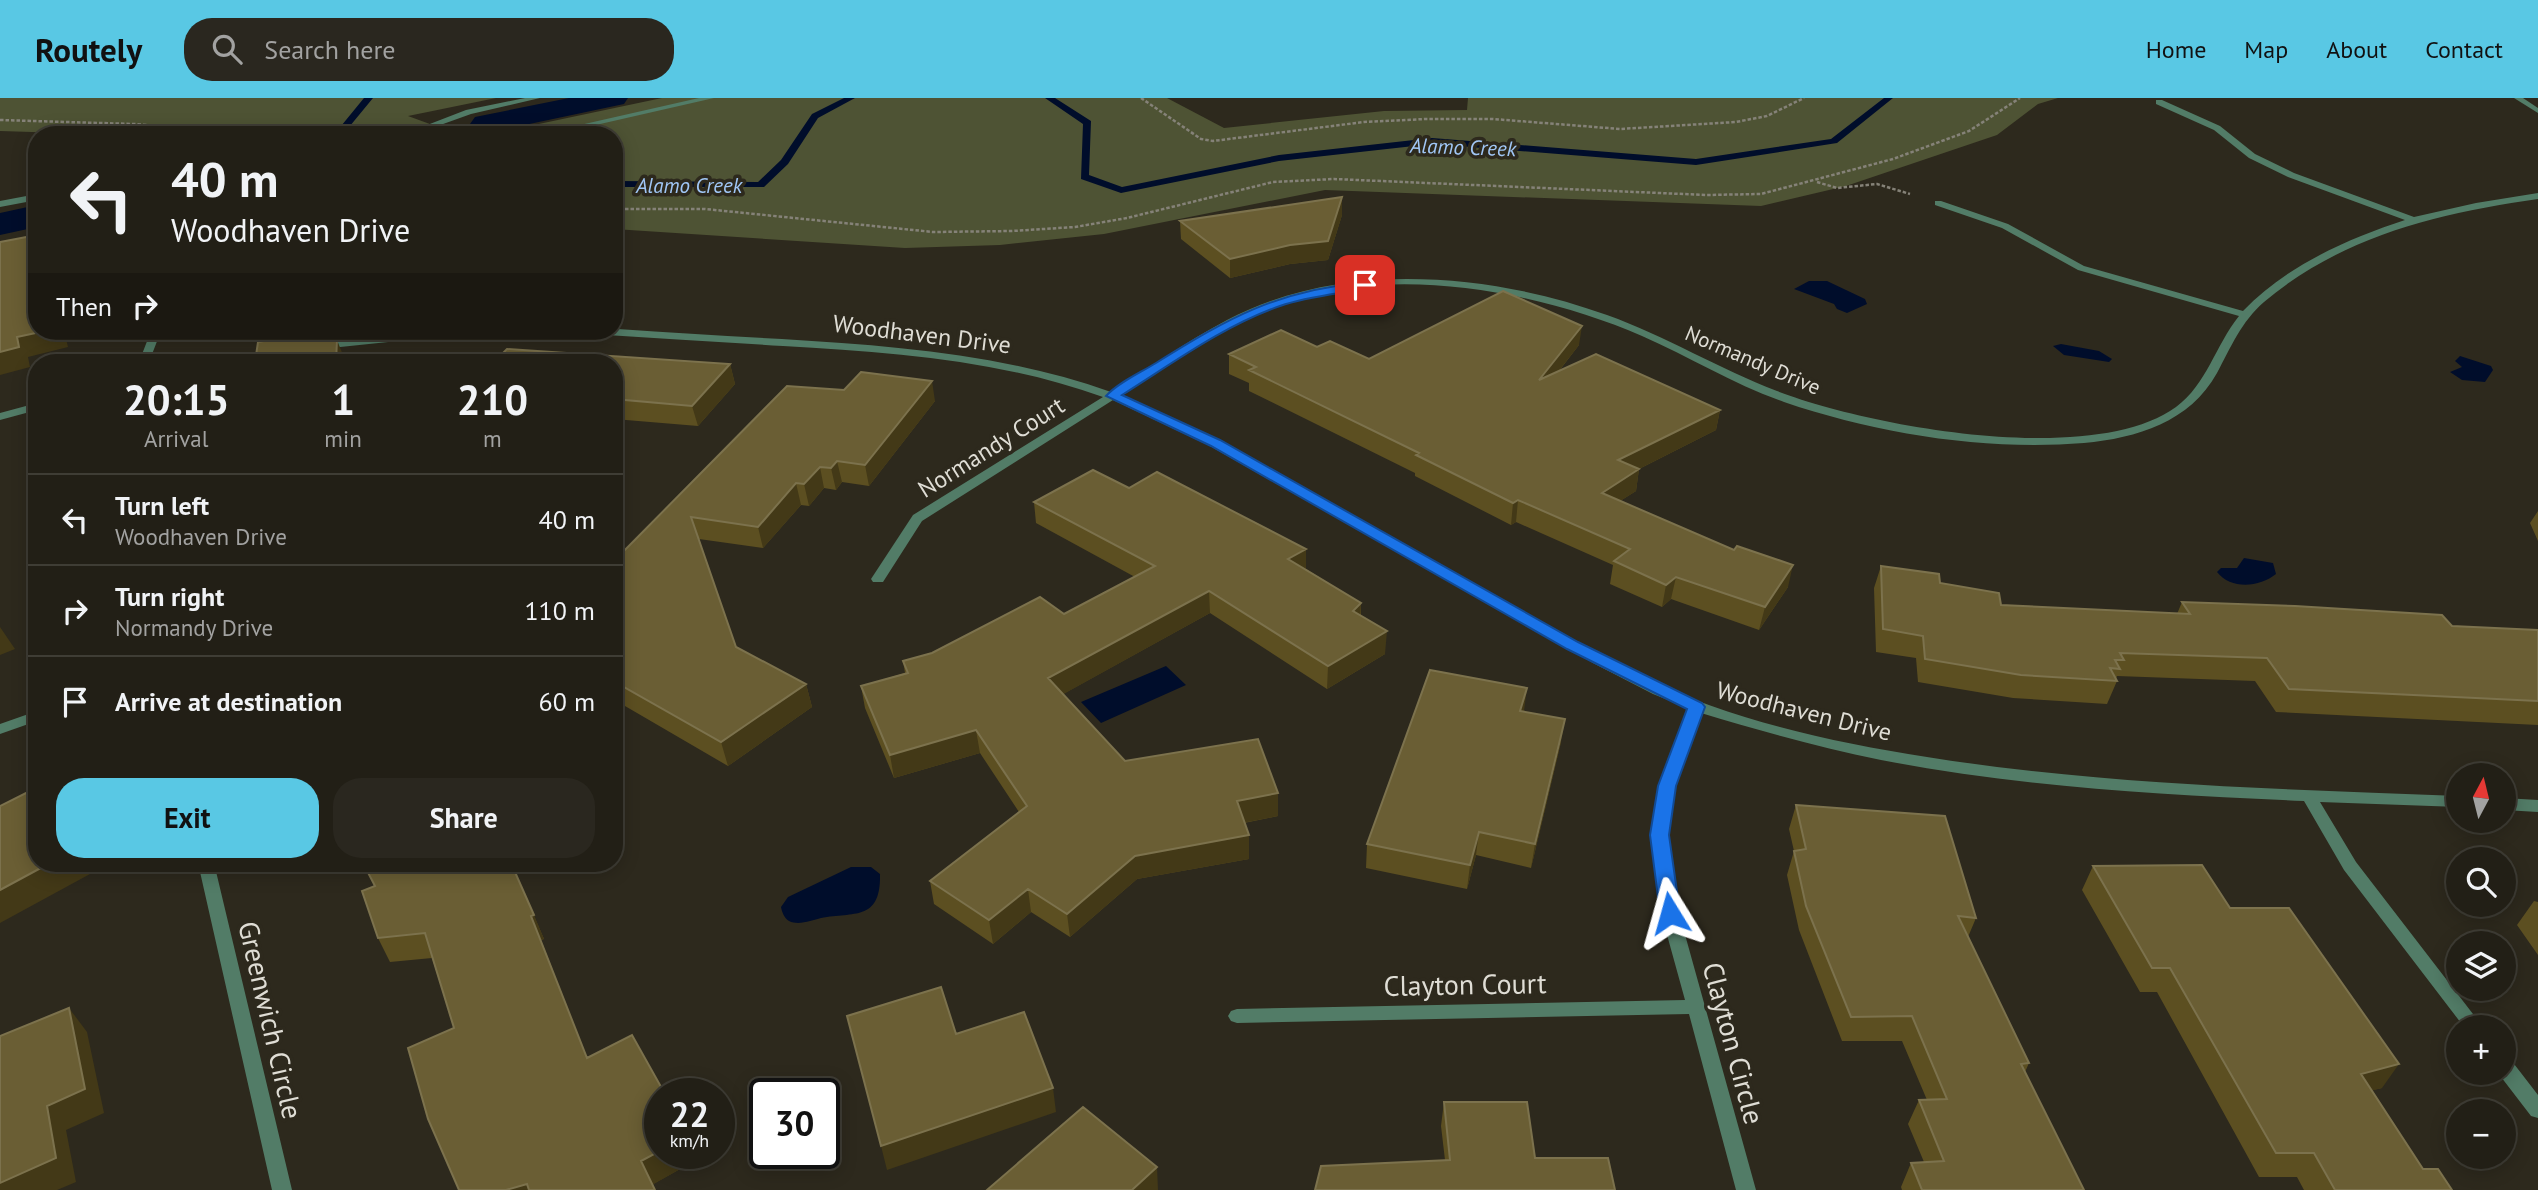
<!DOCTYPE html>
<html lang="en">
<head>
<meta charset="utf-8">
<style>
  :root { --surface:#221f16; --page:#2a271f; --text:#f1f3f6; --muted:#a2a2a1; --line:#3f3d35; --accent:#59c8e4 }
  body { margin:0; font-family:"PT Sans",sans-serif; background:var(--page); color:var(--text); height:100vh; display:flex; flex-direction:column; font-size:26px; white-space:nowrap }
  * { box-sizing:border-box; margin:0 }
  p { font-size:23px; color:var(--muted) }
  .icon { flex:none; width:38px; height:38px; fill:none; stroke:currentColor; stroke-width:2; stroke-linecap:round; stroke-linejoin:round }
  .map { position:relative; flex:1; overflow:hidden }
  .drawer { position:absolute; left:28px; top:256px; width:595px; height:518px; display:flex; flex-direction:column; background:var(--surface); border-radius:28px; box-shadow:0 4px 18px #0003,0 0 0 2px var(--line) }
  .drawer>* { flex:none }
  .guide { position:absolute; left:28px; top:28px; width:595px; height:214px; border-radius:28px; box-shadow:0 4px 18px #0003,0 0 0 2px var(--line); background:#221f16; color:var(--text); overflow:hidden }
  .needle { width:46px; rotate:7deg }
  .tools { position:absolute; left:2446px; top:665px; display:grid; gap:14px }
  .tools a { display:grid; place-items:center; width:70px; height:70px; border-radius:50%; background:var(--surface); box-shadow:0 4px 18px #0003,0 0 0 2px var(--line); font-size:35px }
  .speed { position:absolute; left:644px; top:980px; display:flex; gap:14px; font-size:35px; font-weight:700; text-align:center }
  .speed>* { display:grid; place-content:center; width:91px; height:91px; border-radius:50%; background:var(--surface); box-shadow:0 4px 18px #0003,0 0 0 2px var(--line); line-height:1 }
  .speed small { font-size:18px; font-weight:400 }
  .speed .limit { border:4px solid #111; border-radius:10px; background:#fff; color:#111 }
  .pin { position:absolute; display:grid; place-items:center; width:60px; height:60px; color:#fff; margin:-30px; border-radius:14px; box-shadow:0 4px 10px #0006 }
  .me { position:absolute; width:77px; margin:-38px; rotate:352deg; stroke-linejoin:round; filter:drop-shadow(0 0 5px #0008) }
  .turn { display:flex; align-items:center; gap:24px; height:147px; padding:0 28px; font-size:32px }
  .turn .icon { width:91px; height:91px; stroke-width:2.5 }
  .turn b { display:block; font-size:49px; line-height:60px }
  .then { display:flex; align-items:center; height:66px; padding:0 28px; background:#0003; gap:14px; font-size:26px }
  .eta { display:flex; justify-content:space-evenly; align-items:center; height:119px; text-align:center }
  .eta b { font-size:42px; font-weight:600; line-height:49px }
  .primary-button { display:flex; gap:14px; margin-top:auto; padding:14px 28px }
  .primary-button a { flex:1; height:80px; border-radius:28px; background:var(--accent); color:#111; font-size:28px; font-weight:600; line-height:80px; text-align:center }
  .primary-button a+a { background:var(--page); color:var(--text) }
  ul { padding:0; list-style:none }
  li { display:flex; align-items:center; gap:21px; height:91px; padding:0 28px; border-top:2px solid var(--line) }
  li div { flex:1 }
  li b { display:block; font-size:26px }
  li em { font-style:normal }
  header { display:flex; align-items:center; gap:42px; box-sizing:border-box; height:98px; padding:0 35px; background:var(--accent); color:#111 }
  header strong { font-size:33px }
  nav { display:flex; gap:38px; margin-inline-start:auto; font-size:24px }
  .search { width:490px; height:63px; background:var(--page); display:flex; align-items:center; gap:18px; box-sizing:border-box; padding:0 24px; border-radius:28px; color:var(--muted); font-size:26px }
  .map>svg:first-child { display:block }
</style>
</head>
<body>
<header>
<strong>Routely</strong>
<div class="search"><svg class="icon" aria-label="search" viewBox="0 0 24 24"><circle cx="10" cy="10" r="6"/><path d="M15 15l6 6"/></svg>Search here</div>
<nav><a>Home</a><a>Map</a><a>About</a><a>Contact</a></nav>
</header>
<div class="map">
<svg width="2538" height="1092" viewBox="0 0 2538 1092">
  <rect width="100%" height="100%" fill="#2d291d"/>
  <path fill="#4e5334" d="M0 0H496L408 18 460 37H128L0 33Z
    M662 0H1167L1224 30 1384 13 1467 12 1468 0H2058L2038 6 1997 37 1846 88 1761 108 1325 92 1104 136 1000 147 905 150 614 131V37H487Z"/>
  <path fill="#000d2b" d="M1809 183H1827L1865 201 1867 206 1847 215 1837 211 1834 206 1794 191Z
    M2061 246 2099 253 2112 261 2109 264 2064 257 2053 248Z
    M2460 258 2491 268 2493 272 2485 284 2462 282 2450 274 2462 269 2455 263Z
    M2244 460 2273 465 2276 476C2260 489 2231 492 2217 474L2221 470H2237Z
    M1166 568 1186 587 1101 625 1081 604Z
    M851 769H871L880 776C881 823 855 814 821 820 812 822 799 828 789 823 784 820 782 814 781 809L788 799Z"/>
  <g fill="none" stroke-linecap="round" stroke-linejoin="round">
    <path fill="#000d2b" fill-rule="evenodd" d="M364 0H373L345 34 348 37H337V33Z
      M844 0H855L818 20 788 66 764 89H614V83L758 84 781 62 812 16Z
      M1045 0H1055L1091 23 1089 77 1122 89 1279 57 1432 40 1696 61 1831 41 1884 0H1893L1837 45 1696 67 1432 46 1279 63 1121 95 1081 81 1083 26Z"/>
    <path fill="#000d2b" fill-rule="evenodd" d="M569 0H628L624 6 486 35 475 33 470 26 475 19Z
      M37 107V129L0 137V115Z"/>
    <path stroke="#858278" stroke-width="2.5" stroke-dasharray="3.5 2" stroke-linecap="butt" d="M1141 0 1201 41 1213 43 1364 24 1426 21H1493L1620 31 1736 24 1767 18 1804 0
      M0 22 134 26 270 37
      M1817 84 1837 90 1877 86 1910 96
      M614 111H705L933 134 1012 133 1075 129 1127 120 1273 84 1334 81 1706 97 1761 96 1893 61 1969 33 2020 0"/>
    <path fill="#527c67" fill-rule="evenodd" d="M525 0H540L471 16 432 30 440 37H431L422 29 466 12Z
      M699 0H714L552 37H536Z
      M37 96V102L0 109V103Z"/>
    <path fill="#527c67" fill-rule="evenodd" d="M2514 0H2523L2538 10V15Z
      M2156 2H2162L2220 28 2255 56 2294 75 2414 119 2476 105 2538 95V101C2439 115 2342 138 2264 204 2241 224 2231 249 2217 275 2190 324 2137 340 2084 345 1985 353 1878 336 1784 304 1735 287 1690 259 1642 238 1545 196 1410 169 1306 199 1238 218 1181 260 1121 298L1219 343 1643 580C1732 622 1830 644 1927 659 2103 687 2281 691 2459 698V709L2320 704 2356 764 2483 929H2464L2344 772 2304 703C2163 697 2020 689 1881 662 1820 650 1761 633 1701 615L1675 688 1667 737 1679 815 1756 1092H1736L1689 916 1237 925 1231 923 1228 918 1231 913 1237 911 1685 902 1661 815 1651 737 1659 688 1688 610 1653 596 1593 565 1210 348 1113 302 922 423 883 484H873L871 481 913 417 1103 299C1000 262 891 254 783 248 719 244 655 240 591 236L586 233 618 231C673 235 727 238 782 241 894 248 1005 256 1111 294 1149 270 1187 243 1227 222 1282 193 1345 181 1407 181 1475 181 1543 194 1607 217 1666 238 1719 271 1777 293 1868 328 2092 370 2176 309 2207 286 2215 248 2239 218L2078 172 2002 130 1935 107V103H1941L2008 126 2084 168 2243 213C2286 168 2347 141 2405 122L2288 79 2249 60 2214 32 2156 6Z
      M151 233H161L149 264H139Z
      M437 233H470L465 236 321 251 316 248 321 245Z
      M273 254 277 255V259L249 264H226L231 261Z
      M37 305V312L0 322V315Z
      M37 613V623L0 636V626Z
      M2504 700 2538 702V714L2504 712Z
      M198 765H214L292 1092H272Z
      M2504 960 2511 962 2538 997V1020L2531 1018 2498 975H2504Z"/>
  </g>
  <path fill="#5c4f21" d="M1342 99V117L1328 162 1290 166 1230 180 1181 141 1180 123Z
    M1579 247 1559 273 1720 312 1716 332 1639 371 1636 393 1620 403 1788 489 1759 532 1671 501 1662 509 1610 486 1613 467 1516 424 1511 427 1415 378V375L1249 293V285L1229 276V256L1317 249 1369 261Z
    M614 264 730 266 735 286 698 328 614 321Z
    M787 288 935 303 869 388 842 384 836 392 824 390 809 408 801 407 763 450 699 441 736 549 806 586 812 609 728 668 625 608 617 585 614 463Z
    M1129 390 1306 471 1361 505V518L1385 556 1327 591 1210 515 1063 596 1125 663 1278 718 1244 725 1249 761 1137 781 1070 839 1031 814 993 846 934 806 930 783 1019 714 980 655 894 680 865 610 861 588 905 575 903 563 1064 516 1135 479 1036 425 1034 404Z
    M2538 413V443L2530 425Z
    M1881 468 1940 485 2001 507 2177 516 2182 504 2452 528 2538 532V627L2276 614 2255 583 2117 578 2116 581 2117 583 2107 606 2013 600 1918 584 1916 560 1876 554 1874 490Z
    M1524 613 1561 644 1531 770 1476 757 1467 791 1366 770 1367 746Z
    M1796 707 1976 820 1968 839 2029 965 2025 974 2084 1092H1902L1901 1089 1911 1065 1924 1064 1908 1026 1919 1002H1927L1902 943H1842L1799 832 1787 777 1794 753 1789 731Z
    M363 765H511L544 841 541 842 587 960 632 937 665 996H660V1055H696L698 1061 653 1086 655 1092H459L428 1021 408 950 454 930 432 860 390 864 378 840 362 793 375 788Z
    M2093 768 2230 810 2382 990 2372 992 2423 1071 2452 1092H2304L2297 1079H2259L2157 894H2140L2082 792Z
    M2534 803 2538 804V857L2517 827Z
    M1444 1004 1535 1060 1445 1062 1441 1028Z"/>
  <path fill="#433917" d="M1342 99V117L1328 162 1290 166 1230 180V161Z
    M1582 228 1579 247 1536 302 1539 282Z
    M45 233H64L68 249 28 259 30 269 0 277V254L17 239Z
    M337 242 345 262V264H336Z
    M730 266 735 286 698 328 692 308Z
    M932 283 935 303 869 388 865 367Z
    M1720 312 1716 332 1615 383 1618 362Z
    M837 363 842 384 836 392 831 370Z
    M820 369 824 390 809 408 804 386Z
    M1639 371 1636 393 1598 417 1602 395Z
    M796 385 801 407 763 450 758 429Z
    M1518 402 1516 424 1511 427 1513 405Z
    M1306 451V472L1288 461Z
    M1793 467 1788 489 1759 532 1765 509Z
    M1676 479 1671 501 1662 509 1666 487Z
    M1209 493 1210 515 1051 603 1048 580Z
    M1361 505 1360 527 1353 513Z
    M0 529 15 551 0 557Z
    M1387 533 1385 556 1327 591 1328 568Z
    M806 586 812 609 728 668 721 644Z
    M1527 590 1524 613H1520Z
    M1565 621 1561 644 1531 770 1535 746Z
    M976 632 980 655 894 680 890 657Z
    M1278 695V718L1237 726V703Z
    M1479 734 1476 757 1467 791 1470 767Z
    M1249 737V761L1137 781 1070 839 1067 816 1135 758Z
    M50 765H98L101 770 0 825V792Z
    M1028 791 1031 814 993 846 989 822Z
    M534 817 544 841 541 842 597 984 531 818Z
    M69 910 87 934 104 1015 66 1032 76 1084 57 1092H0V1085L47 1008Z
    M2399 966 2382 990 2344 1000 2361 976Z
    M1053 990 1056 1014 887 1072 881 1048Z
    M660 1053V1055H696L698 1061 652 1087 641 1063Z
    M1157 1069 1158 1092H1132Z
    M527 1086 530 1092H506Z"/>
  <path fill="#6a5e34" stroke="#7c724d" stroke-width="2" d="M1342 99 1328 143 1290 147 1230 161 1180 123Z
    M37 137V233H45L17 239 19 249 0 254V144Z
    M1503 193 1582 228 1539 282 1596 256 1720 312 1618 362 1639 371 1602 395 1734 452 1737 448 1793 467 1765 509 1676 479 1666 487 1614 463 1630 451 1518 402 1513 405 1416 357 1419 355 1249 272 1256 269 1229 256 1281 232 1317 249 1330 243 1369 261Z
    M281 240 337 242 336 264H255L258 244Z
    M507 251 730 266 692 308 614 301V264H494Z
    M861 274 932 283 865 367 837 363 831 370 820 369 804 386 796 385 758 429 691 419 736 549 806 586 721 644 617 585 614 574V463L787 288 844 292Z
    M1093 372 1129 390 1157 374 1306 451 1288 461 1361 505 1353 513 1387 533 1328 568 1209 493 1048 580 1125 663 1258 641 1278 695 1237 703 1249 737 1135 758 1067 816 1028 791 989 822 930 783 1027 708 976 632 890 657 861 588 908 575 903 563 932 555 1040 499 1064 516 1155 468 1034 404Z
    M1881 468 1939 476 1940 485 1999 495 2001 507 2190 516 2182 504 2295 508 2442 517 2452 528 2538 532V603L2289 591 2267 560 2120 555 2124 562H2115L2120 571 2110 570 2117 583 2021 577 1925 561 1923 538 1883 531Z
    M1430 572 1527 590 1520 613 1565 621 1535 746 1479 734 1470 767 1367 746Z
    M30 693 37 700V765H50L0 792V708Z
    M1796 707 1945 718 1976 820 1958 818 2029 965 2021 966 2084 1092H1922L1911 1065 1944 1063 1919 1002 1947 1001 1912 918 1851 919 1806 808 1794 753 1806 751Z
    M363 765H511L534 817 531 818 587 960 632 937 665 996H660V1053L641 1063 655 1092H529L527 1086 506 1092H459L428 1021 408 950 454 930 425 835 378 840 362 793 375 788Z
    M2202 767 2230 810H2289L2399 966 2361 976 2423 1071H2438L2452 1092H2335L2314 1055H2276L2170 870H2152L2093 768Z
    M941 889 956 936 1024 914 1053 990 881 1048 847 918Z
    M69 910 85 991 47 1008 56 1060 0 1085V938Z
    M1444 1004H1527L1535 1060H1608L1615 1092H1315L1321 1068 1450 1062Z
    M1083 1009 1157 1069 1132 1092H987Z"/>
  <path fill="#1a73e8" stroke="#114b97" stroke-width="2" d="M1365 184 1369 185V190C1339 196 1309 198 1280 208 1223 228 1173 265 1122 297L1220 342 1578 544 1702 605 1705 609 1676 688 1669 737 1680 815 1677 820 1670 822 1660 815 1650 737 1658 688 1687 611 1567 551 1211 348 1106 298C1119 284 1140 275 1156 265 1230 219 1276 193 1365 184Z"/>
  <g text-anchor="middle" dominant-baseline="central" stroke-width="7" stroke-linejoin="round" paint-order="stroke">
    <g font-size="21" font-style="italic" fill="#a1c7f6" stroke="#2d291d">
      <text transform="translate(1463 49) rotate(2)">Alamo Creek</text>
      <text x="689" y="87">Alamo Creek</text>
    </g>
    <g font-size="21" fill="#dfddd5" stroke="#2d291d">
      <text transform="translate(1753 262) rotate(23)">Normandy Drive</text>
    </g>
    <g font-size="24" fill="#dfddd5" stroke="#2d291d">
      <text transform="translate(922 236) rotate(7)">Woodhaven Drive</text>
      <text transform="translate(991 349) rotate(-32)">Normandy Court</text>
      <text transform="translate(1804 613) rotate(14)">Woodhaven Drive</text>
    </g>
    <g font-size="28" fill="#dfddd5" stroke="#2d291d">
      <text transform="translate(1465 886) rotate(-1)">Clayton Court</text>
      <text transform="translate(271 922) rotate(77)">Greenwich Circle</text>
      <text transform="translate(1734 945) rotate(75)">Clayton Circle</text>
    </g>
  </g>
</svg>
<div class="tools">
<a><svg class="needle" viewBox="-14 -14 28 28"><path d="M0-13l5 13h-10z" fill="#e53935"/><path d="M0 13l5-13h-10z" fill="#a2a2a1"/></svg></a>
<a><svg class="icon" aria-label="search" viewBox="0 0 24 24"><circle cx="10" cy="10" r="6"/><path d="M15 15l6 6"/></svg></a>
<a><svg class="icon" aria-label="layers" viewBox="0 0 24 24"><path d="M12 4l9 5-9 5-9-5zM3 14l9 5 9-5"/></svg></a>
<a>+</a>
<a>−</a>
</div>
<div class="speed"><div>22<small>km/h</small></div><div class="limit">30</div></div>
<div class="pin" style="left:1365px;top:187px;background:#d93025"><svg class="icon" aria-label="arrive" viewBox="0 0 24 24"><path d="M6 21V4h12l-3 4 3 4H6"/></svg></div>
<svg class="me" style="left:1670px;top:815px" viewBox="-20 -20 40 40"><path d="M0-17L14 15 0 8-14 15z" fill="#1a73e8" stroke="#fff" stroke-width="4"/></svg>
<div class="guide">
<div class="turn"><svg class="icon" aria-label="left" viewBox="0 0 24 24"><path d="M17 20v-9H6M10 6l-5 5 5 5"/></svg><div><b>40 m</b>Woodhaven Drive</div></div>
<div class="then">Then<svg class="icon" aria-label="right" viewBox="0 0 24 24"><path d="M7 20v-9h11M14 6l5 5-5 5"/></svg></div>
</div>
<section class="drawer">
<div class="eta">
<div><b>20:15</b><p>Arrival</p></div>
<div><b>1</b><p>min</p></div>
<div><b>210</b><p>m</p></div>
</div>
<ul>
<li><svg class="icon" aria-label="left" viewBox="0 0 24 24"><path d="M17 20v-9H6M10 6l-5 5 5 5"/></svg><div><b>Turn left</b><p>Woodhaven Drive</p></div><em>40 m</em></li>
<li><svg class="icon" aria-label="right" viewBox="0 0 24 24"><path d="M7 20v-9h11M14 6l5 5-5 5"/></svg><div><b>Turn right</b><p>Normandy Drive</p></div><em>110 m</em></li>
<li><svg class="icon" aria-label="arrive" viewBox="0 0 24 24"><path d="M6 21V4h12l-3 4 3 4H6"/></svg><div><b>Arrive at destination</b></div><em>60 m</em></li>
</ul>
<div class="primary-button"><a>Exit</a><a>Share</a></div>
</section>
</div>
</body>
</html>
